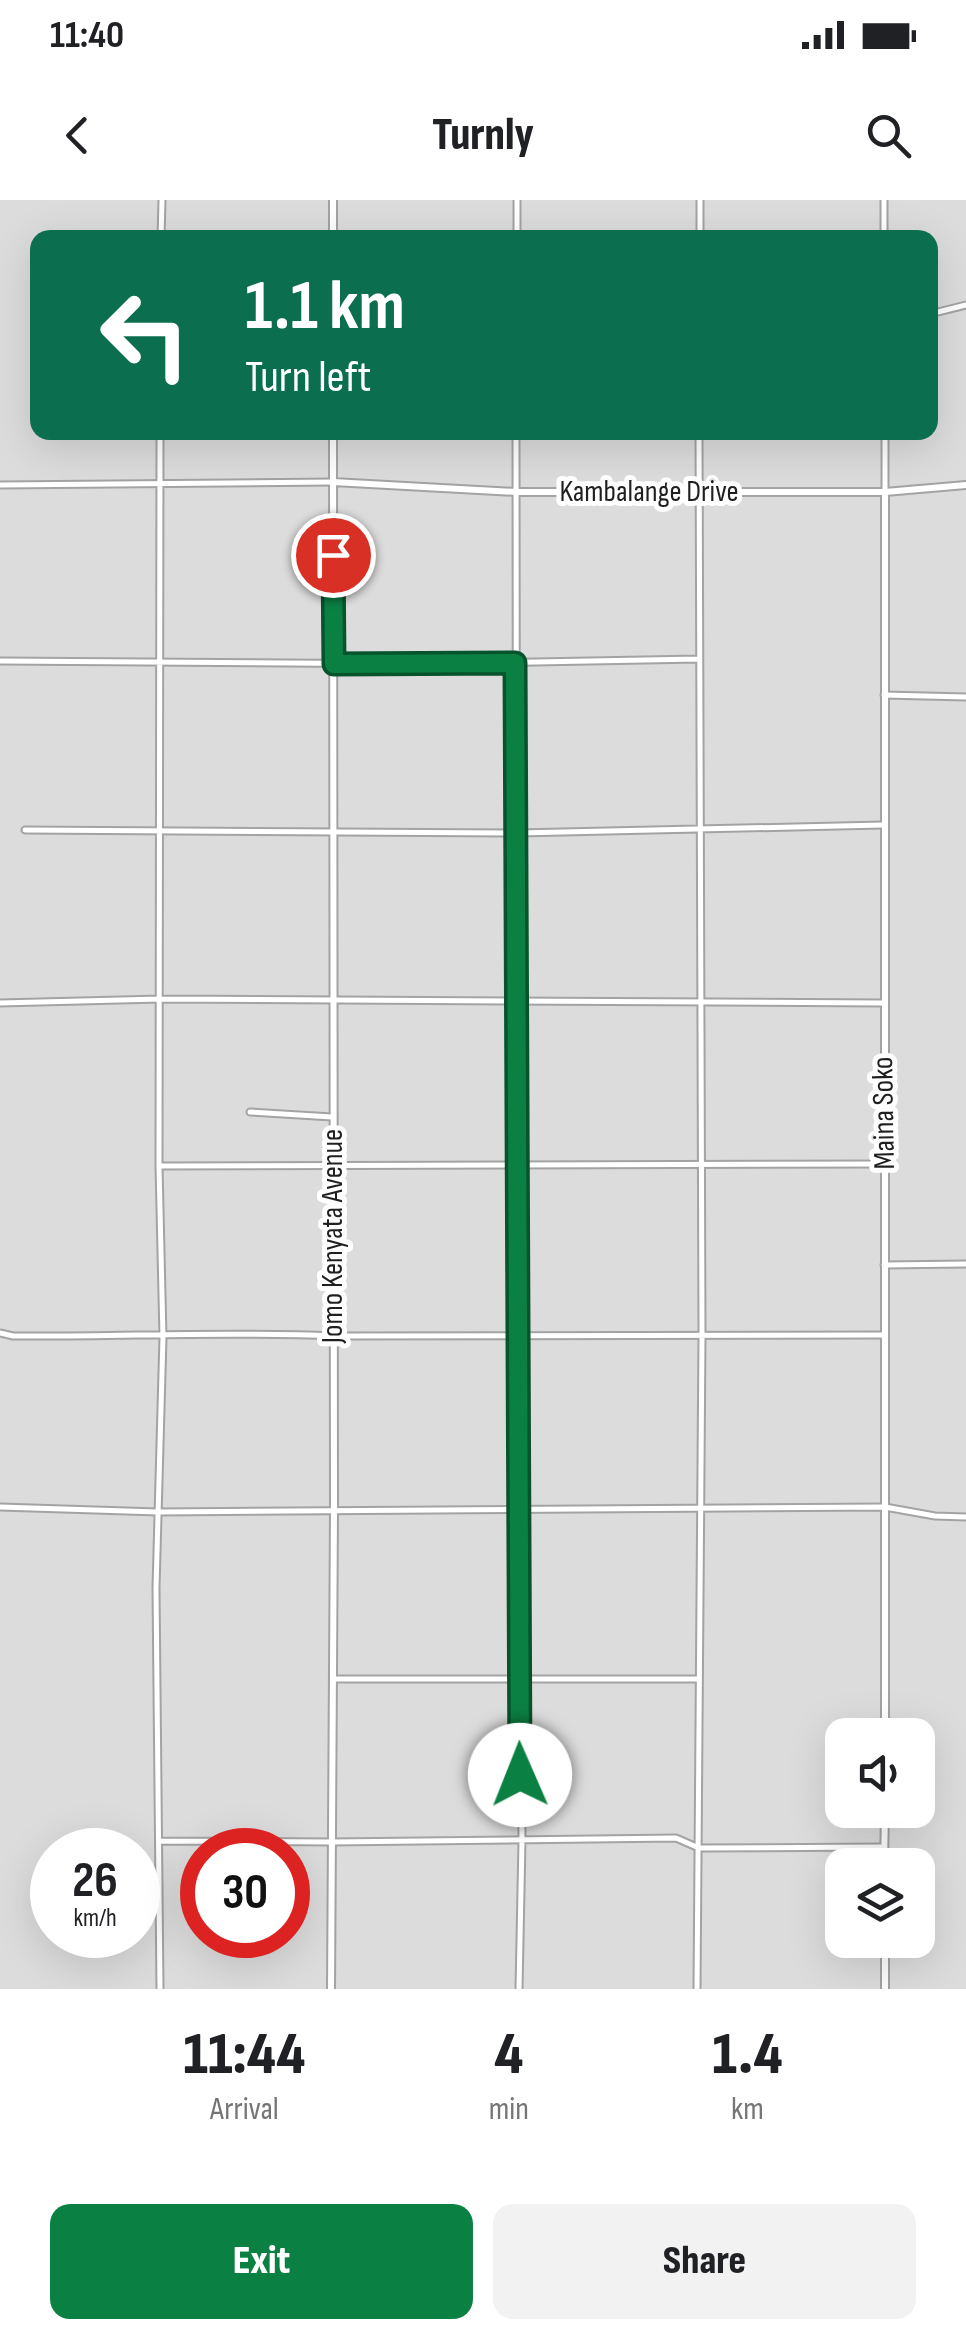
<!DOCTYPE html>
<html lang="en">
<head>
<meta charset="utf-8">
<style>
  :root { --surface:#fff; --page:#f2f2f2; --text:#202124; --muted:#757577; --accent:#0b8043 }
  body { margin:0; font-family:"Sofia Sans Condensed",sans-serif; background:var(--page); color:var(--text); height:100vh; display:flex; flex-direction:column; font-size:38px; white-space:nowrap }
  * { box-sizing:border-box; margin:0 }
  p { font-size:32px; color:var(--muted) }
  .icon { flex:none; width:55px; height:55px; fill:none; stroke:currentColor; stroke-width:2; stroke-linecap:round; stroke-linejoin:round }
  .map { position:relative; height:1789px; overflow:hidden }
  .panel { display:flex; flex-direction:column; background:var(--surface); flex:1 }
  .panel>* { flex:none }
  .top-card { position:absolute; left:30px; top:30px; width:908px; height:210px; border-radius:20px; box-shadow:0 10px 40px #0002; background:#0b6e4f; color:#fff; overflow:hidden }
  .fabs { position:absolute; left:825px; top:1518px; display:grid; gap:20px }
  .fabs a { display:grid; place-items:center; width:110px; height:110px; border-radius:20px; background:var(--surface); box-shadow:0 10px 40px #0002; font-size:50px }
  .speed { position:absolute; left:30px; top:1628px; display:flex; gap:20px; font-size:50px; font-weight:700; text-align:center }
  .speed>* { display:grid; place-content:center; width:130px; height:130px; border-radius:50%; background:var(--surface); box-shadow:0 10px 40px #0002; line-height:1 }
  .speed small { font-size:25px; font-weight:400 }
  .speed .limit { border:15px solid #d22; background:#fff; color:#111 }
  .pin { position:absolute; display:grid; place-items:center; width:85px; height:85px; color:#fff; margin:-42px; border:5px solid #fff; border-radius:50%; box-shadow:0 2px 10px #0007 }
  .me { position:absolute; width:110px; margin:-55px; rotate:359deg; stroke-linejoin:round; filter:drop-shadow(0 0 8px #0008) }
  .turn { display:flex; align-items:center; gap:35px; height:210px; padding:0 50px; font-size:45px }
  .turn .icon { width:130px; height:130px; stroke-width:2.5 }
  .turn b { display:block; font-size:70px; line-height:85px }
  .eta { display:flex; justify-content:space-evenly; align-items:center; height:170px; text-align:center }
  .eta b { font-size:60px; font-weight:800; line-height:70px }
  .action { display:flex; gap:20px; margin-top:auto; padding:20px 50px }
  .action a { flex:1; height:115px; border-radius:20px; background:var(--accent); color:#fff; font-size:40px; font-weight:800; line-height:115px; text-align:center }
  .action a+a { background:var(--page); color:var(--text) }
  .status { display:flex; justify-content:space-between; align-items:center; height:70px; padding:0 50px; background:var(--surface); direction:ltr }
  .status svg { height:28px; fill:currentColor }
  header { display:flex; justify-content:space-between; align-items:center; height:130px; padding:0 50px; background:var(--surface); font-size:45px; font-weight:800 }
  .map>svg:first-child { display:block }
</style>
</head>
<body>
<div class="status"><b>11:40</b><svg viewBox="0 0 49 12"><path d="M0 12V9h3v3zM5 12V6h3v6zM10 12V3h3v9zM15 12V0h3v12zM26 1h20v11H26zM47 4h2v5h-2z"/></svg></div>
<header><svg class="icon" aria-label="back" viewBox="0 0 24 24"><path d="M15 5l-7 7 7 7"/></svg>Turnly<svg class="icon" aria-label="search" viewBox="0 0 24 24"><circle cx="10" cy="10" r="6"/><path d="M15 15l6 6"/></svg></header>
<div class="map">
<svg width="966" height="1789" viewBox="0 0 966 1789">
  <rect width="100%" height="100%" fill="#efece7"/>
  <path fill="#dddcdc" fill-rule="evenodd" d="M0 0H966V1789H0ZM38 38H930V232H38ZM842 1535H918V1610H842ZM52 1650H138V1735H52ZM202 1650H288V1735H202ZM842 1665H918V1740H842Z"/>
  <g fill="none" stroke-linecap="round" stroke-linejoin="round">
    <defs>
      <path id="minor" d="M884 0V38
        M161 38 162 0
        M517 38V0
        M700 38V0
        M930 114 966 105
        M160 232 159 966 163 1137 156 1388 160 1789
        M516 232 517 1135 522 1640 519 1789
        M885 232V292
        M0 285 333 282
        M0 461 422 464 699 459
        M884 495 966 497
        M25 630 518 633 883 625
        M0 803 160 799 883 803
        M250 912 332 917
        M159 966 885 964
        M884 1065 966 1064
        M0 1133 13 1136C120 1137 227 1131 334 1136L884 1135
        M0 1307 158 1312 885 1307 935 1316 966 1317
        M334 1479H698
        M159 1641 332 1642 676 1638 699 1648 884 1647
        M697 1789 702 1136 699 232"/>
      <path id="tertiary" d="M333 0V38
        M333 282 516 292H885L966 285
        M885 1535V292
        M884 1665 885 1610
        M885 1740V1789
        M331 1789 334 1311 333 232"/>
    </defs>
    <use href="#minor" stroke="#a3a3a3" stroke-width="9"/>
    <use href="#tertiary" stroke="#a3a3a3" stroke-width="10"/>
    <use href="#minor" stroke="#fff" stroke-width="5"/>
    <use href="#tertiary" stroke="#fff" stroke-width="6"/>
  </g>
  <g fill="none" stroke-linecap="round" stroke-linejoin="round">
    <defs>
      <path id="route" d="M333 355 334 464 515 463 520 1575"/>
    </defs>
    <use href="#route" stroke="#07532c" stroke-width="25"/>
    <use href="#route" stroke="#0b8043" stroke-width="18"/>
  </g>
  <g text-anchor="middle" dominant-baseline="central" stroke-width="10" stroke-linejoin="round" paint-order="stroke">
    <g font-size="30" fill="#1f1f1f" stroke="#fff">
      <text x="649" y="292">Kambalange Drive</text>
      <text transform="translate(884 913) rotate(-91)">Maina Soko</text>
      <text transform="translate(333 1036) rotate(-90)">Jomo Kenyata Avenue</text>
    </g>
  </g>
</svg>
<div class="fabs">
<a><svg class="icon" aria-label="sound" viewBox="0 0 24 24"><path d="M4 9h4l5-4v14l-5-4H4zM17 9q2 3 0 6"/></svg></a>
<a><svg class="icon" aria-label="layers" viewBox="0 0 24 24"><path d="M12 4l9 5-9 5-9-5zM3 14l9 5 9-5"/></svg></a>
</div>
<div class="speed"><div>26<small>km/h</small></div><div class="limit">30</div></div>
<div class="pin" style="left:333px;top:355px;background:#d93025"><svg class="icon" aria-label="arrive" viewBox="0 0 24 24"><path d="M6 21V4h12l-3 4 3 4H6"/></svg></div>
<svg class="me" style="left:520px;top:1575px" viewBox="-20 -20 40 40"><circle r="19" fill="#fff"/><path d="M0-13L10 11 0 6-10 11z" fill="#0b8043"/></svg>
<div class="top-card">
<div class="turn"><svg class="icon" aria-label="left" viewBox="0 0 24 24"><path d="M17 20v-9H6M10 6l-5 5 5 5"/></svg><div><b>1.1 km</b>Turn left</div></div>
</div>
</div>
<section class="panel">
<div class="eta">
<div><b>11:44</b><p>Arrival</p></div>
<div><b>4</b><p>min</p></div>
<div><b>1.4</b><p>km</p></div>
</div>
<div class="action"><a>Exit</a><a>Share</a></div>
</section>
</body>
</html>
